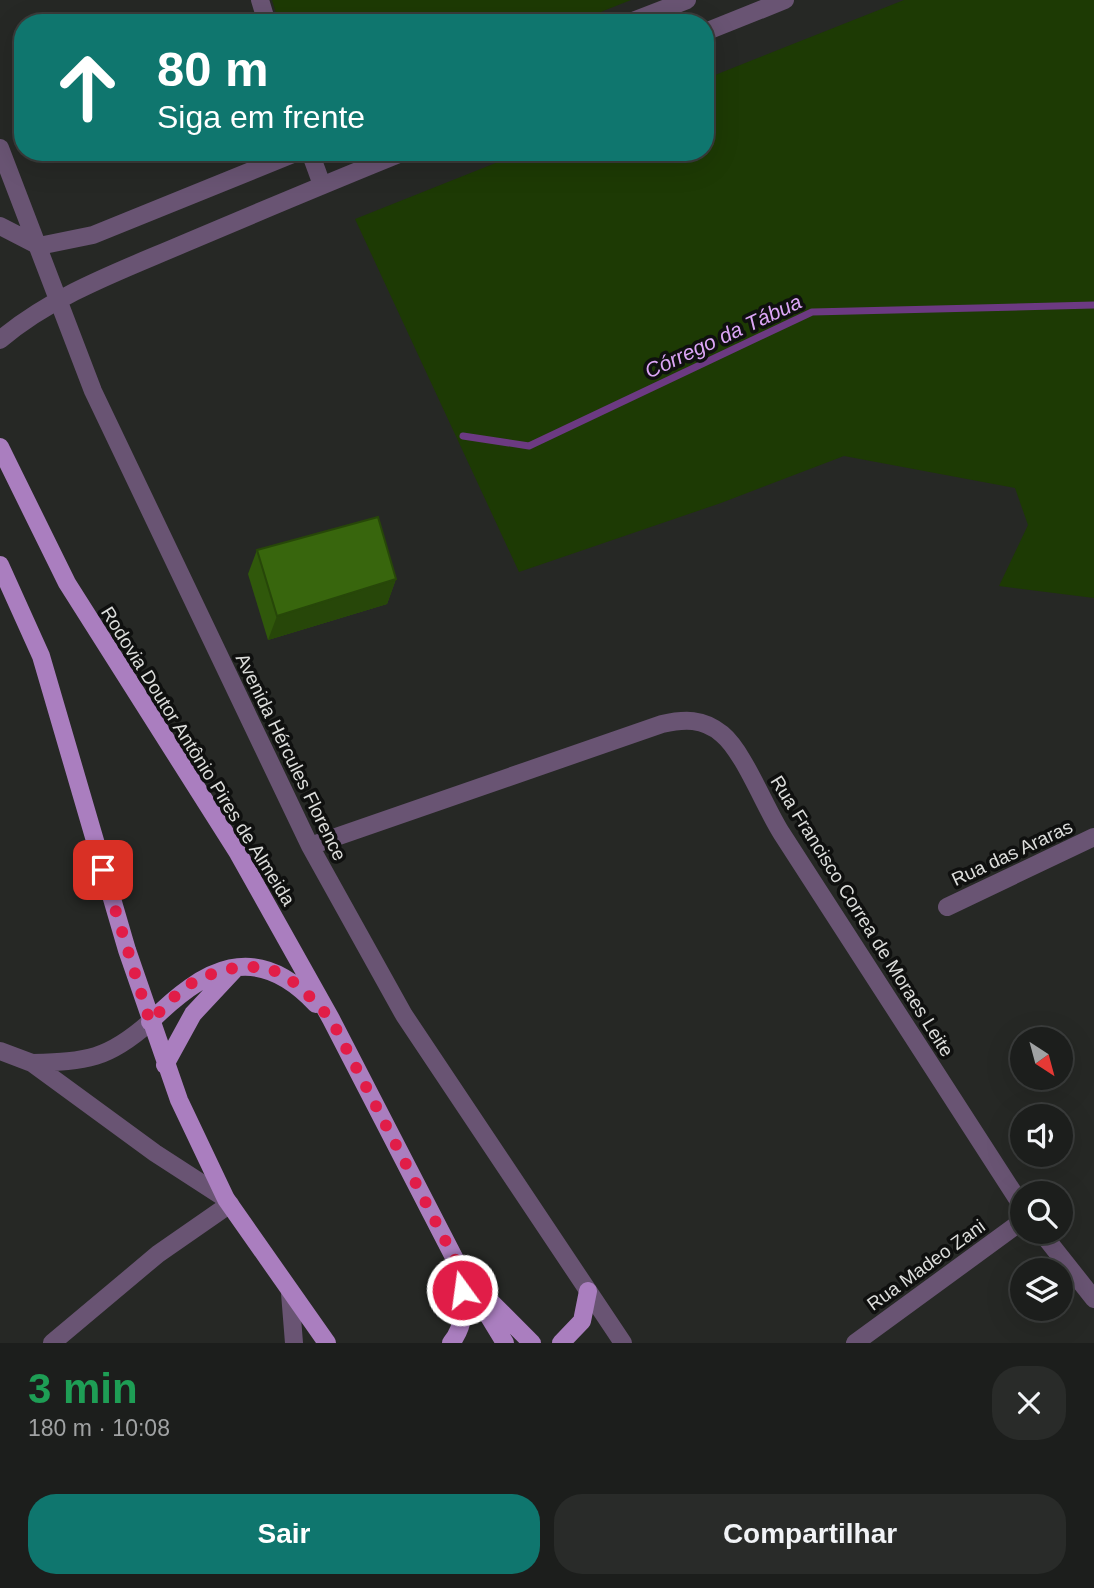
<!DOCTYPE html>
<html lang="pt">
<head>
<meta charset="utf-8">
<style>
  :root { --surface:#1c1e1c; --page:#292b29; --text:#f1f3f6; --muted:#a0a2a3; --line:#3a3c3b; --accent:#0f766e }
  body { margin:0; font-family:Helvetica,sans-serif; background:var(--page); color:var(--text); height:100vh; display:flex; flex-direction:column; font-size:26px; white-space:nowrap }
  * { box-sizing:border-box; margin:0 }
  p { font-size:23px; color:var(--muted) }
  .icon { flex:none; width:38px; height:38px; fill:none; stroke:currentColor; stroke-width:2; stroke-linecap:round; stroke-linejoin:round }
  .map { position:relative; height:1343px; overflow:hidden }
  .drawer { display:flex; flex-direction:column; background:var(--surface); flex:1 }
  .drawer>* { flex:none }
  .hud { position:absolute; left:14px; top:14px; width:700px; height:147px; border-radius:28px; box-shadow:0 7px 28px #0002,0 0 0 2px var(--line); background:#0f766e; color:#fff; overflow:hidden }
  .needle { width:46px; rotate:144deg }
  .tools { position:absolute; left:1010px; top:1027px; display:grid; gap:14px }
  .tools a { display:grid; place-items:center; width:63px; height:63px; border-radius:50%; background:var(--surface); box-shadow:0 7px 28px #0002,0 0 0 2px var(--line); font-size:35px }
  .pin { position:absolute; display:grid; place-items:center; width:60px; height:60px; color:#fff; margin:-30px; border-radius:14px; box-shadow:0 4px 10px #0006 }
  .me { position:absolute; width:77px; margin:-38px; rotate:346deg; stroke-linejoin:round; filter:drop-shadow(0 0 5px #0008) }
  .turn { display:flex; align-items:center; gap:24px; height:147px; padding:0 28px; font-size:32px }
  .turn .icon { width:91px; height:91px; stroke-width:2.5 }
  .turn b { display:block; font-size:49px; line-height:60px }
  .round { display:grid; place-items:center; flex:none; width:74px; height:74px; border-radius:28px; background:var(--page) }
  .overview { display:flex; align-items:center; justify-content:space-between; height:119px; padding:0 28px }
  h1 { font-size:42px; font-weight:700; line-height:52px; color:#1e9e55 }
  .cta { display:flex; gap:14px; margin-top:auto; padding:14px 28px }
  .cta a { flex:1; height:80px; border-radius:28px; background:var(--accent); color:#fff; font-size:28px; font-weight:700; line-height:80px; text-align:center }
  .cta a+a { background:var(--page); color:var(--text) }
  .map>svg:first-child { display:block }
</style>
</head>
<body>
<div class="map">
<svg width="1094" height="1343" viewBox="0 0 1094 1343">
  <rect width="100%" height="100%" fill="#262825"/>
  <path fill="#1d3a04" d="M272 0H631L573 23H279Z
    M904 0H1094V598L999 586 1028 525 1015 488 844 456 721 503 519 572 355 219 523 152H705V79Z"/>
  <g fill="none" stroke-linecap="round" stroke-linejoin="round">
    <path stroke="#6c3a82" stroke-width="7" d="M463 436 529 446 812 312 1094 305"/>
    <path stroke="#695473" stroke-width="18" d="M260 0 267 23
      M628 23 687 0
      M705 32 785 0
      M0 148 93 391 310 846 404 1015 623 1343
      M310 152 322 185
      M0 226 39 246 93 235 298 152
      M0 340C53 295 120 271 183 244 256 213 330 182 404 152
      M310 846 662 724C684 719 703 718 722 734 744 752 765 808 782 834 862 958 942 1082 1022 1206
      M947 907 1094 837
      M1041 1232 1094 1299
      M290 1293 294 1343
      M52 1343 158 1254 230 1204
      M855 1343 1022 1221"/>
    <path stroke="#695473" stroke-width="18" d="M0 1051 32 1063 155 1153 226 1199
      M32 1063C87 1061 107 1060 150 1022"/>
    <path stroke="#aa7ebf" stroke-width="18" d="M0 447 67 583 238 853 331 1019 460 1269 505 1343
      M0 565 41 656 127 950 179 1100 226 1199 327 1343
      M150 1022C204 968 255 939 316 1004
      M165 1065 193 1014 234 970
      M489 1300 532 1343
      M451 1343C468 1322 463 1298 461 1273
      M561 1343 582 1321 588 1291"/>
  </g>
  <path fill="#30580b" d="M257 550 396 579 387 604 268 640 248 574Z"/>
  <path fill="#274709" d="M396 579 387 604 268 640 277 616Z"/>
  <path fill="#38660d" stroke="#274709" stroke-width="2" d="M378 517 396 579 277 616 257 550Z"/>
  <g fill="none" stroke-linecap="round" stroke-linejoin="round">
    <path stroke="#e11d48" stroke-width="12" stroke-dasharray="0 21.6" d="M103 870 150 1022C163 1009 177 991 194 982 219 968 257 960 283 975 302 986 316 1004 331 1019L460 1269 462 1290"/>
  </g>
  <g text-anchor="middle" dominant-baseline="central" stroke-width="7" stroke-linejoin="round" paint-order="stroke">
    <g font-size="19" fill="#dcdddb" stroke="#0f100f">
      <text transform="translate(198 756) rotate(58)">Rodovia Doutor Antônio Pires de Almeida</text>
      <text transform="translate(291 757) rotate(64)">Avenida Hércules Florence</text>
      <text transform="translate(1012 853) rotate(-25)">Rua das Araras</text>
      <text transform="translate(862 916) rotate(58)">Rua Francisco Correa de Moraes Leite</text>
      <text transform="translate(926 1265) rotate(-36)">Rua Madeo Zani</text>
    </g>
    <g font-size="21" font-style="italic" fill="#dca6f6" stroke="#0f100f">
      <text transform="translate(723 336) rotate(-25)">Córrego da Tábua</text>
    </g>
  </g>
</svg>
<div class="tools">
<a><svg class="needle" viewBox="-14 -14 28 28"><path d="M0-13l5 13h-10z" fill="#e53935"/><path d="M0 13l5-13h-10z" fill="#a0a2a3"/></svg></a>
<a><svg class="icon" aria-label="sound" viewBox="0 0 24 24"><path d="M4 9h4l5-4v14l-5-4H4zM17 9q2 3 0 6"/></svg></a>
<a><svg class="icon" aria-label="search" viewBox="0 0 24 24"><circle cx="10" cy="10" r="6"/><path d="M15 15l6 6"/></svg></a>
<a><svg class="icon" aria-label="layers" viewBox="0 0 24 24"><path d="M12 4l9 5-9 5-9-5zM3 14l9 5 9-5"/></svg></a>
</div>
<div class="pin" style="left:103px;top:870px;background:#d93025"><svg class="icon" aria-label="arrive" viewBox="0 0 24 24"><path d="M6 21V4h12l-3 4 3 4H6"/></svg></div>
<svg class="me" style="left:462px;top:1290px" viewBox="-20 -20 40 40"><circle r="17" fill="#e11d48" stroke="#fff" stroke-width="3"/><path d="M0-11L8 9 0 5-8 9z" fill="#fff"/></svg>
<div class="hud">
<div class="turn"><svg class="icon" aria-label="ahead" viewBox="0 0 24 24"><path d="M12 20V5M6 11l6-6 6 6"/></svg><div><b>80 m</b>Siga em frente</div></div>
</div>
</div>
<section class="drawer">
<div class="overview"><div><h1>3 min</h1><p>180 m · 10:08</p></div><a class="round"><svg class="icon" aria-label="close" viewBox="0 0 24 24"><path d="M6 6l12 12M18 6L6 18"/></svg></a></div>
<div class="cta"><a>Sair</a><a>Compartilhar</a></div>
</section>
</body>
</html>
